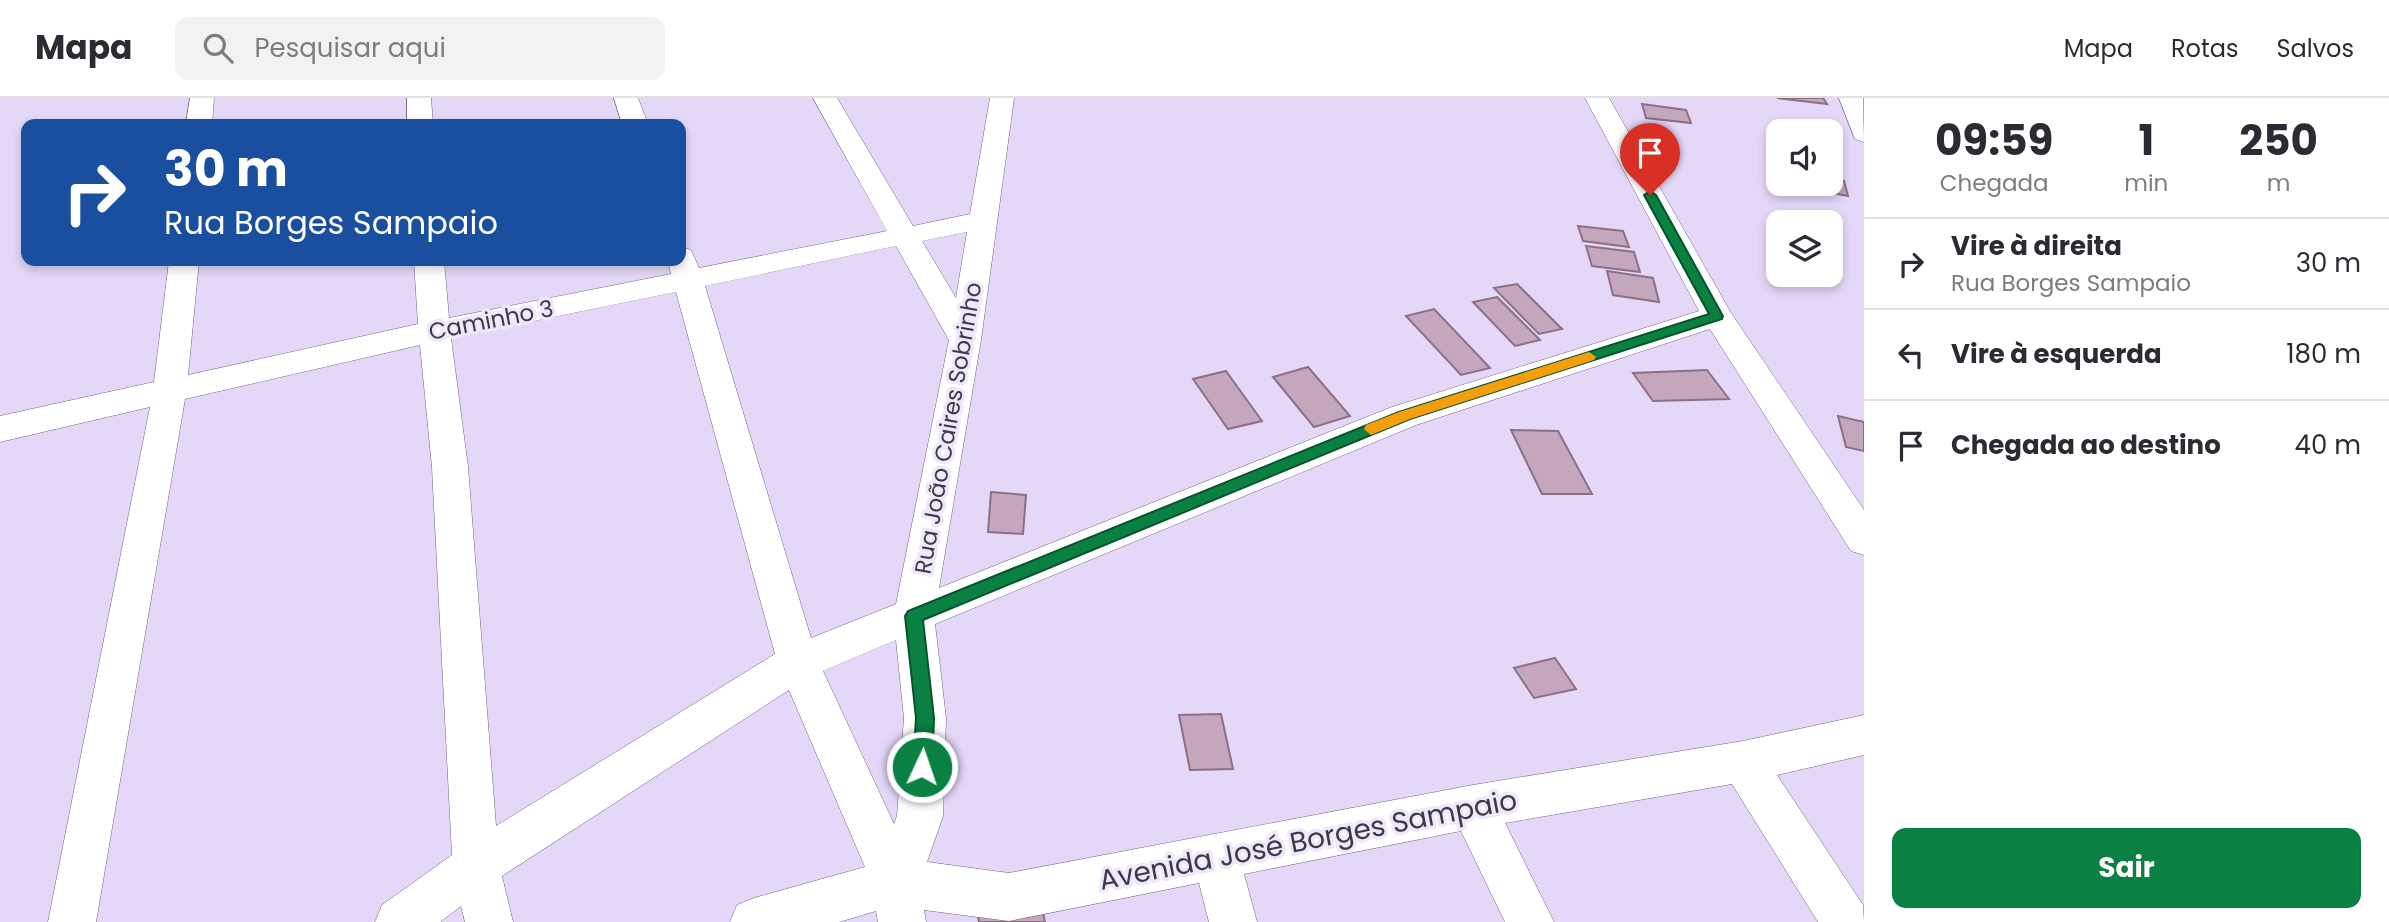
<!DOCTYPE html>
<html lang="pt">
<head>
<meta charset="utf-8">
<style>
  :root { --surface:#fff; --page:#f2f2f3; --text:#2b2b33; --muted:#7c7c81; --line:#e1e1e2; --accent:#0b8043 }
  body { margin:0; font-family:Poppins,sans-serif; background:var(--page); color:var(--text); height:100vh; display:flex; flex-direction:column; font-size:26px; white-space:nowrap }
  * { box-sizing:border-box; margin:0 }
  p { font-size:23px; color:var(--muted) }
  .icon { flex:none; width:38px; height:38px; fill:none; stroke:currentColor; stroke-width:2; stroke-linecap:round; stroke-linejoin:round }
  .map { position:relative; flex:1; overflow:hidden }
  .drawer { display:flex; flex-direction:column; background:var(--surface); width:525px }
  .drawer>* { flex:none }
  .top-card { position:absolute; left:21px; top:21px; width:665px; height:147px; border-radius:14px; box-shadow:0 4px 10px #0003; background:#1a4fa0; color:#fff; overflow:hidden }
  .fabs { position:absolute; left:1766px; top:21px; display:grid; gap:14px }
  .fabs a { display:grid; place-items:center; width:77px; height:77px; border-radius:14px; background:var(--surface); box-shadow:0 4px 10px #0003; font-size:35px }
  .pin { position:absolute; display:grid; place-items:center; width:60px; height:60px; color:#fff; margin:-72px -30px; border-radius:50% 50% 50% 0; rotate:-45deg; box-shadow:0 0 7px #0007 }
  .pin .icon { rotate:45deg }
  .me { position:absolute; width:77px; margin:-38px; rotate:3deg; stroke-linejoin:round; filter:drop-shadow(0 0 5px #0008) }
  .turn { display:flex; align-items:center; gap:24px; height:147px; padding:0 28px; font-size:32px }
  .turn .icon { width:91px; height:91px; stroke-width:2.5 }
  .turn b { display:block; font-size:49px; line-height:60px }
  .eta { display:flex; justify-content:space-evenly; align-items:center; height:119px; text-align:center }
  .eta b { font-size:42px; font-weight:700; line-height:49px }
  .button { display:flex; gap:14px; margin-top:auto; padding:14px 28px }
  .button a { flex:1; height:80px; border-radius:14px; background:var(--accent); color:#fff; font-size:28px; font-weight:700; line-height:80px; text-align:center }
  ul { padding:0; list-style:none }
  li { display:flex; align-items:center; gap:21px; height:91px; padding:0 28px; border-top:2px solid var(--line) }
  li div { flex:1 }
  li b { display:block; font-size:26px }
  li em { font-style:normal }
  header { display:flex; align-items:center; gap:42px; box-sizing:border-box; height:98px; padding:0 35px; background:var(--surface); border-bottom:2px solid var(--line) }
  header strong { font-size:33px }
  nav { display:flex; gap:38px; margin-inline-start:auto; font-size:24px }
  .search { width:490px; height:63px; background:var(--page); display:flex; align-items:center; gap:18px; box-sizing:border-box; padding:0 24px; border-radius:14px; color:var(--muted); font-size:26px }
  main { display:flex; flex:1; min-height:0 }
  .map>svg:first-child { display:block }
</style>
</head>
<body>
<header>
<strong>Mapa</strong>
<div class="search"><svg class="icon" aria-label="search" viewBox="0 0 24 24"><circle cx="10" cy="10" r="6"/><path d="M15 15l6 6"/></svg>Pesquisar aqui</div>
<nav><a>Mapa</a><a>Rotas</a><a>Salvos</a></nav>
</header>
<main>
<div class="map">
<svg width="1864" height="824" viewBox="0 0 1864 824">
  <rect width="100%" height="100%" fill="#e4d7f8"/>
  <path fill="#c5a7bd" stroke="#8c7085" stroke-width="2" d="M1777 0H1823L1827 6Z
    M1642 6 1686 12 1691 25 1646 20Z
    M1830 81 1844 83 1848 98 1785 86H1830Z
    M1578 128 1623 133 1629 149 1583 143Z
    M1586 148 1634 154 1640 174 1592 168Z
    M1607 173 1653 180 1659 204 1613 197Z
    M1517 186 1562 231 1539 236 1494 190Z
    M1497 199 1540 242 1515 248 1473 204Z
    M1434 211 1490 270 1461 277 1406 218Z
    M1308 269 1350 318 1314 329 1273 279Z
    M1707 272 1729 301 1653 303 1633 275Z
    M1226 273 1262 323 1228 331 1193 281Z
    M1838 318 1864 324V353L1846 349Z
    M1511 332 1558 333 1592 396H1542Z
    M991 394 1026 397 1023 436 988 434Z
    M1555 560 1576 591 1534 600 1514 570Z
    M1221 616 1233 671 1190 672 1179 617Z
    M1042 810 1045 824H979L978 819Z"/>
  <g fill="none" stroke-linecap="round" stroke-linejoin="round">
    <defs>
      <path id="minor" d="M190 0H214L212 26H186Z
        M407 0H431L433 26H407Z
        M614 0H638L648 26H622Z
        M813 0H837L913 128 970 116 990 0H1014L981 242 939 490 1392 309 1699 213 1585 0H1609L1731 215 1864 412V457L1851 453 1710 231 1416 327 935 526 946 620 943 718 927 764 1009 775 1473 687 1743 643 1864 617V657L1777 677 1863 807 1864 824H1818L1732 686 1505 725 1554 824H1505L1461 733 1244 776 1257 824H1209L1199 785 1009 823 924 812 926 824H878L876 813 839 824H730L737 807 754 800 865 769 789 592 502 778 513 824H465L461 808 440 824H375L382 807 452 757 432 369 420 247 185 301 96 824H48L150 309 0 344V318L154 284 169 163H199L188 277 418 226 414 163H444L449 220 671 176 668 163H681V149L691 152 699 170 887 133ZM967 134 956 200 922 143ZM896 148 949 242 896 506 811 540 705 188ZM676 194 775 556 496 728 468 369 451 240ZM896 542 904 620 897 718 894 726 823 573Z
        M1839 0H1863L1864 44 1855 41Z"/>
    </defs>
    <use href="#minor" stroke="#716683" stroke-width="1"/>
    <use href="#minor" fill="#fff" fill-rule="evenodd"/>
  </g>
  <path fill="#0b8043" stroke="#07532c" stroke-width="2" d="M1650 93 1656 97 1723 218 1722 221 1410 321 923 522 934 620 932 669 929 675 922 678 916 675 913 669 916 620 905 518 908 513 1399 314 1709 216 1644 97Z"/>
  <path fill="#f59e0b" d="M1589 254 1596 259 1594 262 1410 321 1371 337 1364 331 1366 327 1399 314Z"/>
  <g text-anchor="middle" dominant-baseline="central" stroke-width="7" stroke-linejoin="round" paint-order="stroke">
    <g font-size="23" fill="#3e3946" stroke="#efe7fb">
      <text transform="translate(491 222) rotate(-11)">Caminho 3</text>
      <text transform="translate(948 330) rotate(-80)">Rua João Caires Sobrinho</text>
    </g>
    <g font-size="28" fill="#3e3946" stroke="#efe7fb">
      <text transform="translate(1308 742) rotate(-11)">Avenida José Borges Sampaio</text>
    </g>
  </g>
</svg>
<div class="fabs">
<a><svg class="icon" aria-label="sound" viewBox="0 0 24 24"><path d="M4 9h4l5-4v14l-5-4H4zM17 9q2 3 0 6"/></svg></a>
<a><svg class="icon" aria-label="layers" viewBox="0 0 24 24"><path d="M12 4l9 5-9 5-9-5zM3 14l9 5 9-5"/></svg></a>
</div>
<div class="pin" style="left:1650px;top:97px;background:#d93025"><svg class="icon" aria-label="arrive" viewBox="0 0 24 24"><path d="M6 21V4h12l-3 4 3 4H6"/></svg></div>
<svg class="me" style="left:922px;top:669px" viewBox="-20 -20 40 40"><circle r="17" fill="#0b8043" stroke="#fff" stroke-width="3"/><path d="M0-11L8 9 0 5-8 9z" fill="#fff"/></svg>
<div class="top-card">
<div class="turn"><svg class="icon" aria-label="right" viewBox="0 0 24 24"><path d="M7 20v-9h11M14 6l5 5-5 5"/></svg><div><b>30 m</b>Rua Borges Sampaio</div></div>
</div>
</div>
<section class="drawer">
<div class="eta">
<div><b>09:59</b><p>Chegada</p></div>
<div><b>1</b><p>min</p></div>
<div><b>250</b><p>m</p></div>
</div>
<ul>
<li><svg class="icon" aria-label="right" viewBox="0 0 24 24"><path d="M7 20v-9h11M14 6l5 5-5 5"/></svg><div><b>Vire à direita</b><p>Rua Borges Sampaio</p></div><em>30 m</em></li>
<li><svg class="icon" aria-label="left" viewBox="0 0 24 24"><path d="M17 20v-9H6M10 6l-5 5 5 5"/></svg><div><b>Vire à esquerda</b></div><em>180 m</em></li>
<li><svg class="icon" aria-label="arrive" viewBox="0 0 24 24"><path d="M6 21V4h12l-3 4 3 4H6"/></svg><div><b>Chegada ao destino</b></div><em>40 m</em></li>
</ul>
<div class="button"><a>Sair</a></div>
</section>
</main>
</body>
</html>
